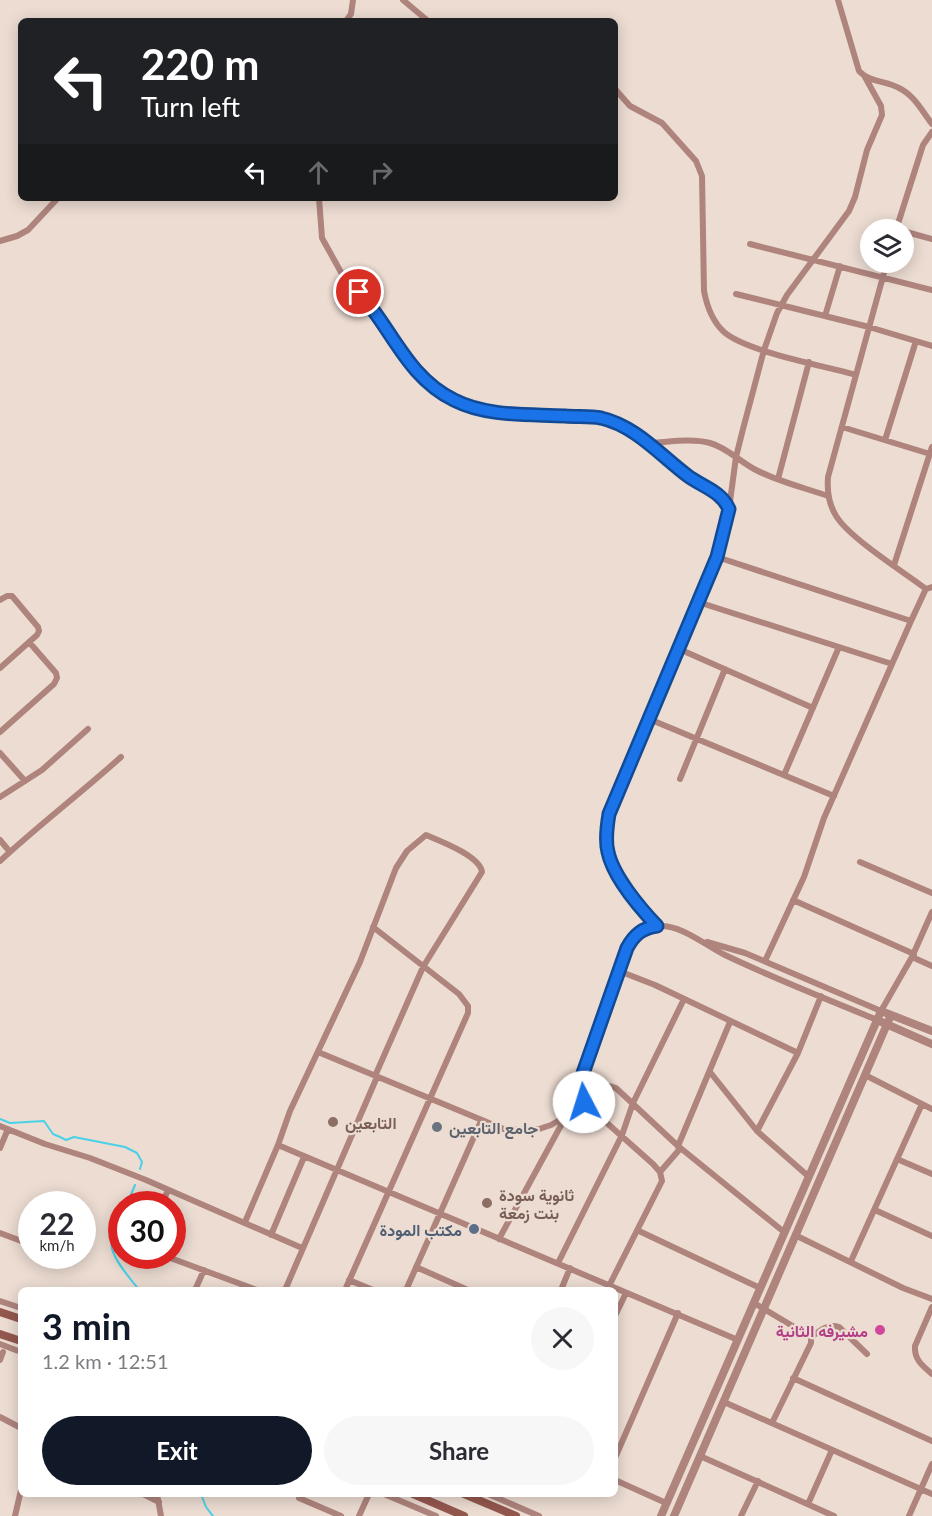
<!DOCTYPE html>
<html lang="en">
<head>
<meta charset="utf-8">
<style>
  :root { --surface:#fff; --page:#f7f7f7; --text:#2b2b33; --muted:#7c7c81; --accent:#111827 }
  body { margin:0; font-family:Lato,Vazirmatn,sans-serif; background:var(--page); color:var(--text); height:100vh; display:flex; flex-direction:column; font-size:22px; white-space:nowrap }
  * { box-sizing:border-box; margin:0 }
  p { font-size:20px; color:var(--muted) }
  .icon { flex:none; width:33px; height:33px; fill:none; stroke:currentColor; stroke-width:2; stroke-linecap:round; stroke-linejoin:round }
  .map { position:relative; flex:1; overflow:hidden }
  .panel { position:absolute; left:18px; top:1287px; width:600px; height:210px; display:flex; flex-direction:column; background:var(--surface); border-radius:9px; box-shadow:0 3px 15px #0003 }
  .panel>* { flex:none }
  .banner { position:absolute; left:18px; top:18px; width:600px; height:183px; border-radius:9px; box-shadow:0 3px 15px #0003; background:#202124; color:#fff; overflow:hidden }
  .tools { position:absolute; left:860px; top:219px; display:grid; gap:12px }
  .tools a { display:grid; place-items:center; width:54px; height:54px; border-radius:50%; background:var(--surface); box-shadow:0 3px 15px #0003; font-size:30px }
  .speed { position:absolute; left:18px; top:1191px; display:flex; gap:12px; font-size:30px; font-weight:700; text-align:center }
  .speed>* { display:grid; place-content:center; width:78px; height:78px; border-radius:50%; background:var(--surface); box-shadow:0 3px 15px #0003; line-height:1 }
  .speed small { font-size:15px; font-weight:400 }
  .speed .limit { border:9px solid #d22; background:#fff; color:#111 }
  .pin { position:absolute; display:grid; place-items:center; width:51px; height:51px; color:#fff; margin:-26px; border:3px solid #fff; border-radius:50%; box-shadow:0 2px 6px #0007 }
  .me { position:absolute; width:66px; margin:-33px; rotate:355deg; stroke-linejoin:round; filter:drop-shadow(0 0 4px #0008) }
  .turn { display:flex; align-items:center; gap:21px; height:126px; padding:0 24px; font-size:27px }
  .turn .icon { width:78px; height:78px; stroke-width:2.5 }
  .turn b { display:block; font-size:42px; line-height:51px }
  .lanes { display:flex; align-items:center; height:57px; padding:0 24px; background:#0003; justify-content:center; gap:30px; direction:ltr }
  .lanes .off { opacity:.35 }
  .round { display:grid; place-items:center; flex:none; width:63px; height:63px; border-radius:32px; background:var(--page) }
  .headline { display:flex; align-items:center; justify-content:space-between; height:102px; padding:0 24px }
  h1 { font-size:36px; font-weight:700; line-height:45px; color:var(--accent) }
  .cta { display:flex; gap:12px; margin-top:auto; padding:12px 24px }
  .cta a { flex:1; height:69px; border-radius:36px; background:var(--accent); color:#fff; font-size:24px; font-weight:700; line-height:69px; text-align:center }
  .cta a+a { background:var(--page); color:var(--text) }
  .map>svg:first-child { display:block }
</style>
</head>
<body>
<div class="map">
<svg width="932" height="1516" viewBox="0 0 932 1516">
  <rect width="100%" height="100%" fill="#ecdcd2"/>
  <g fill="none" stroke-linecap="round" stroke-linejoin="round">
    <path stroke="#49d1e7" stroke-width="2" d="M0 1119 10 1123 44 1121 53 1134 60 1137 66 1140 74 1137 125 1147 137 1153 142 1162 140 1169
      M127 1204 135 1185
      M122 1216C118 1225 110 1238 112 1249 116 1263 130 1278 139 1290
      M201 1494 206 1507 213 1516"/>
    <path stroke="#ae847d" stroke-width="6" d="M403 0 428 21
      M838 0 859 71C869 82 887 81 899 88 914 95 922 111 932 124
      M346 21 351 14 353 0
      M615 89 630 106 662 123 696 161 702 176 704 291C707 307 712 321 724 332 747 352 825 366 856 375
      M319 198 322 238 342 274 371 307 409 363 434 388 464 405 486 411 593 417C631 423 657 453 687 475 701 486 721 491 729 509
      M896 230 923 145 932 132
      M903 231 932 239
      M0 241 17 236 28 230 58 198
      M750 244 932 290
      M887 262 828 477C827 490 828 502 835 514 846 536 904 572 926 589
      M736 294 869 327 932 346
      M825 316 840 266
      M842 427 930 454
      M885 440 916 341
      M650 443C669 442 691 438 710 443 728 448 741 463 758 471 780 482 805 488 828 496
      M778 479 809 362
      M717 557 911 621
      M894 565 932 447
      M0 600 7 596H12L38 627 39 631 37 635 0 668
      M698 602 892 664
      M679 649 813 708
      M649 719 834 796
      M0 732 54 684 57 678 56 673 29 642
      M0 753 25 781
      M784 775 839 647
      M680 779 725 669
      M0 797 42 770 88 729
      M0 840 10 852
      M0 861C39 825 81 793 121 757
      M860 862 932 893
      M793 900 914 954
      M657 925 630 895 608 853 609 814 717 557 729 509 736 457 743 429 764 350 777 313 787 295 849 211 855 197 867 150 882 115 881 106 865 77
      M707 942 745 953 881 1011 912 957 932 912
      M912 957 932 966
      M765 961 804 877 824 818 911 621 924 593 926 589 932 587
      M619 971 655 985 798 1053
      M318 1052 506 1130 539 1129 551 1125 565 1117 575 1097 627 948C634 936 644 926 659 926 682 925 705 945 725 955 775 979 827 999 877 1020
      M710 1072 757 1131 808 1176
      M865 1075 932 1109
      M581 1100 653 1164 660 1172 662 1181 609 1286
      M584 1102C595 1090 599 1082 616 1088L678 1146 784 1232
      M0 1126 45 1144 90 1158 146 1180 302 1248
      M757 1131 798 1053 821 996
      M278 1145 738 1340
      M0 1148 8 1129
      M897 1159 932 1174
      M660 1172 679 1150 678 1146 730 1022
      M162 1204 168 1190
      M875 1210 932 1236
      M245 1222 278 1145 290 1111 360 962 396 868 407 851 426 835C440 841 480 856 482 872L423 967 375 1076
      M639 1231 760 1288
      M0 1233 32 1245
      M271 1235 304 1157
      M795 1235 903 1288 932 1299
      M499 1239 565 1118
      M62 1256 73 1260
      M165 1256 257 1290
      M851 1261 922 1104
      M558 1263 622 1135 633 1103 684 999
      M416 1267 468 1290
      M349 1280 373 1290
      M195 1290 204 1270
      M285 1290 377 1077
      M345 1290 468 1013V1006L459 994 373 927
      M406 1290 481 1121
      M561 1290 570 1268
      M0 1301 21 1308
      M754 1303 811 1337V1343L772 1423
      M932 1307 915 1346C914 1360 923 1366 932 1374
      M615 1316 626 1293
      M811 1337C820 1331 828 1323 839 1327L867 1354
      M0 1344 21 1352
      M0 1360 3 1352
      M793 1378 932 1441
      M724 1402 932 1494
      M0 1417 21 1428
      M700 1456 834 1516
      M615 1458 678 1313
      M615 1480 666 1503
      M143 1494 159 1502
      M157 1494 161 1516
      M384 1494 436 1516
      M488 1494 539 1516
      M299 1498 341 1516
      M808 1504 832 1450
      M15 1516 21 1490
      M359 1516 369 1494
      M741 1516 758 1481
      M909 1516 932 1464"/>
    <path stroke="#ae847d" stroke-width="8" d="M877 1020 932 1044
      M661 1516 881 1011 932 1031
      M674 1516 891 1015"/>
    <path stroke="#93574e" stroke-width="8" d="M0 1312 21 1319
      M0 1334 21 1341
      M413 1494 464 1516
      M464 1494 516 1516"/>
  </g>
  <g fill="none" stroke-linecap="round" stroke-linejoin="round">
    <defs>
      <path id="route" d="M359 292C392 329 407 377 454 400 487 417 529 414 565 416 577 417 590 416 601 418 636 426 661 456 688 476 703 487 721 491 729 509L717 557 609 814C607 826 605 841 608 852 613 876 640 908 657 926 642 928 634 935 627 948L575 1096 584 1102"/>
    </defs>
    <use href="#route" stroke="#114b97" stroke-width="15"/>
    <use href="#route" stroke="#1a73e8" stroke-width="10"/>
  </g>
  <g fill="#8d6e63" stroke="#ecdcd2" stroke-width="2">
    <circle cx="333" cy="1122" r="6"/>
    <circle cx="487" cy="1203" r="6"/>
  </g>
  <circle fill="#6b7280" stroke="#ecdcd2" stroke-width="2" cx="437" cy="1127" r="6"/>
  <circle fill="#5c6f8a" stroke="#ecdcd2" stroke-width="2" cx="474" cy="1229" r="6"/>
  <circle fill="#d1479c" stroke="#ecdcd2" stroke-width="2" cx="880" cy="1330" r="6"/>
  <g text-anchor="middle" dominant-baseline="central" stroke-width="4.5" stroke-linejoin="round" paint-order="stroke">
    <g font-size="16" font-weight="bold" fill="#785e54" stroke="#ecdcd2" text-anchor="start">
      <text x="345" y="1122">التابعين</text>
      <text x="499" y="1194">ثانوية سودة<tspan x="499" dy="18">بنت زمعة</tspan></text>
    </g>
    <g font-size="16" font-weight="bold" fill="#5b616d" stroke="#ecdcd2" text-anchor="start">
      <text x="449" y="1127">جامع التابعين</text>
    </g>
    <g font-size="16" font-weight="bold" fill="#4e5e75" stroke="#ecdcd2" text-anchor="end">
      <text x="462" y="1229">مكتب المودة</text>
    </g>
    <g font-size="16" font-weight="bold" fill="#b23c85" stroke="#ecdcd2" text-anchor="end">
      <text x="868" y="1330">مشيرفه الثانية</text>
    </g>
  </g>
</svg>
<div class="tools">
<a><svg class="icon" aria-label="layers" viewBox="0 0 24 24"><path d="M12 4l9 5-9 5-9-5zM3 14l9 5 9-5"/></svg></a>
</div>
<div class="speed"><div>22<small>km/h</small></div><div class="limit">30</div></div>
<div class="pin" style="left:359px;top:292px;background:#d93025"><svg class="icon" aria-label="arrive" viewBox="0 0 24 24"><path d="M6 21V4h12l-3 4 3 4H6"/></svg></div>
<svg class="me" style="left:584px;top:1102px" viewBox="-20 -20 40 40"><circle r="19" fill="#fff"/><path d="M0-13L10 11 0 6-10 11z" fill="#1a73e8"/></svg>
<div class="banner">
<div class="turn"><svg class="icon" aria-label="left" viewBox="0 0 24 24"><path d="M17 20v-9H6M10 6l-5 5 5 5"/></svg><div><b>220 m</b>Turn left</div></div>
<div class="lanes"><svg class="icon" aria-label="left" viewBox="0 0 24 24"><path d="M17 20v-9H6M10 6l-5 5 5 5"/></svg><svg class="icon off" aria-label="ahead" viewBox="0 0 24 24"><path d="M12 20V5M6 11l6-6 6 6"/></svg><svg class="icon off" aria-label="right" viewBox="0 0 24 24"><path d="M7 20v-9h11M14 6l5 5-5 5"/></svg></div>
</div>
<section class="panel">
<div class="headline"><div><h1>3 min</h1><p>1.2 km · 12:51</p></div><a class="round"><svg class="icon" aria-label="close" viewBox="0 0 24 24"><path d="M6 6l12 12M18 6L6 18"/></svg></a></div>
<div class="cta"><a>Exit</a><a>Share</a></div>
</section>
</div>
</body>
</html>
